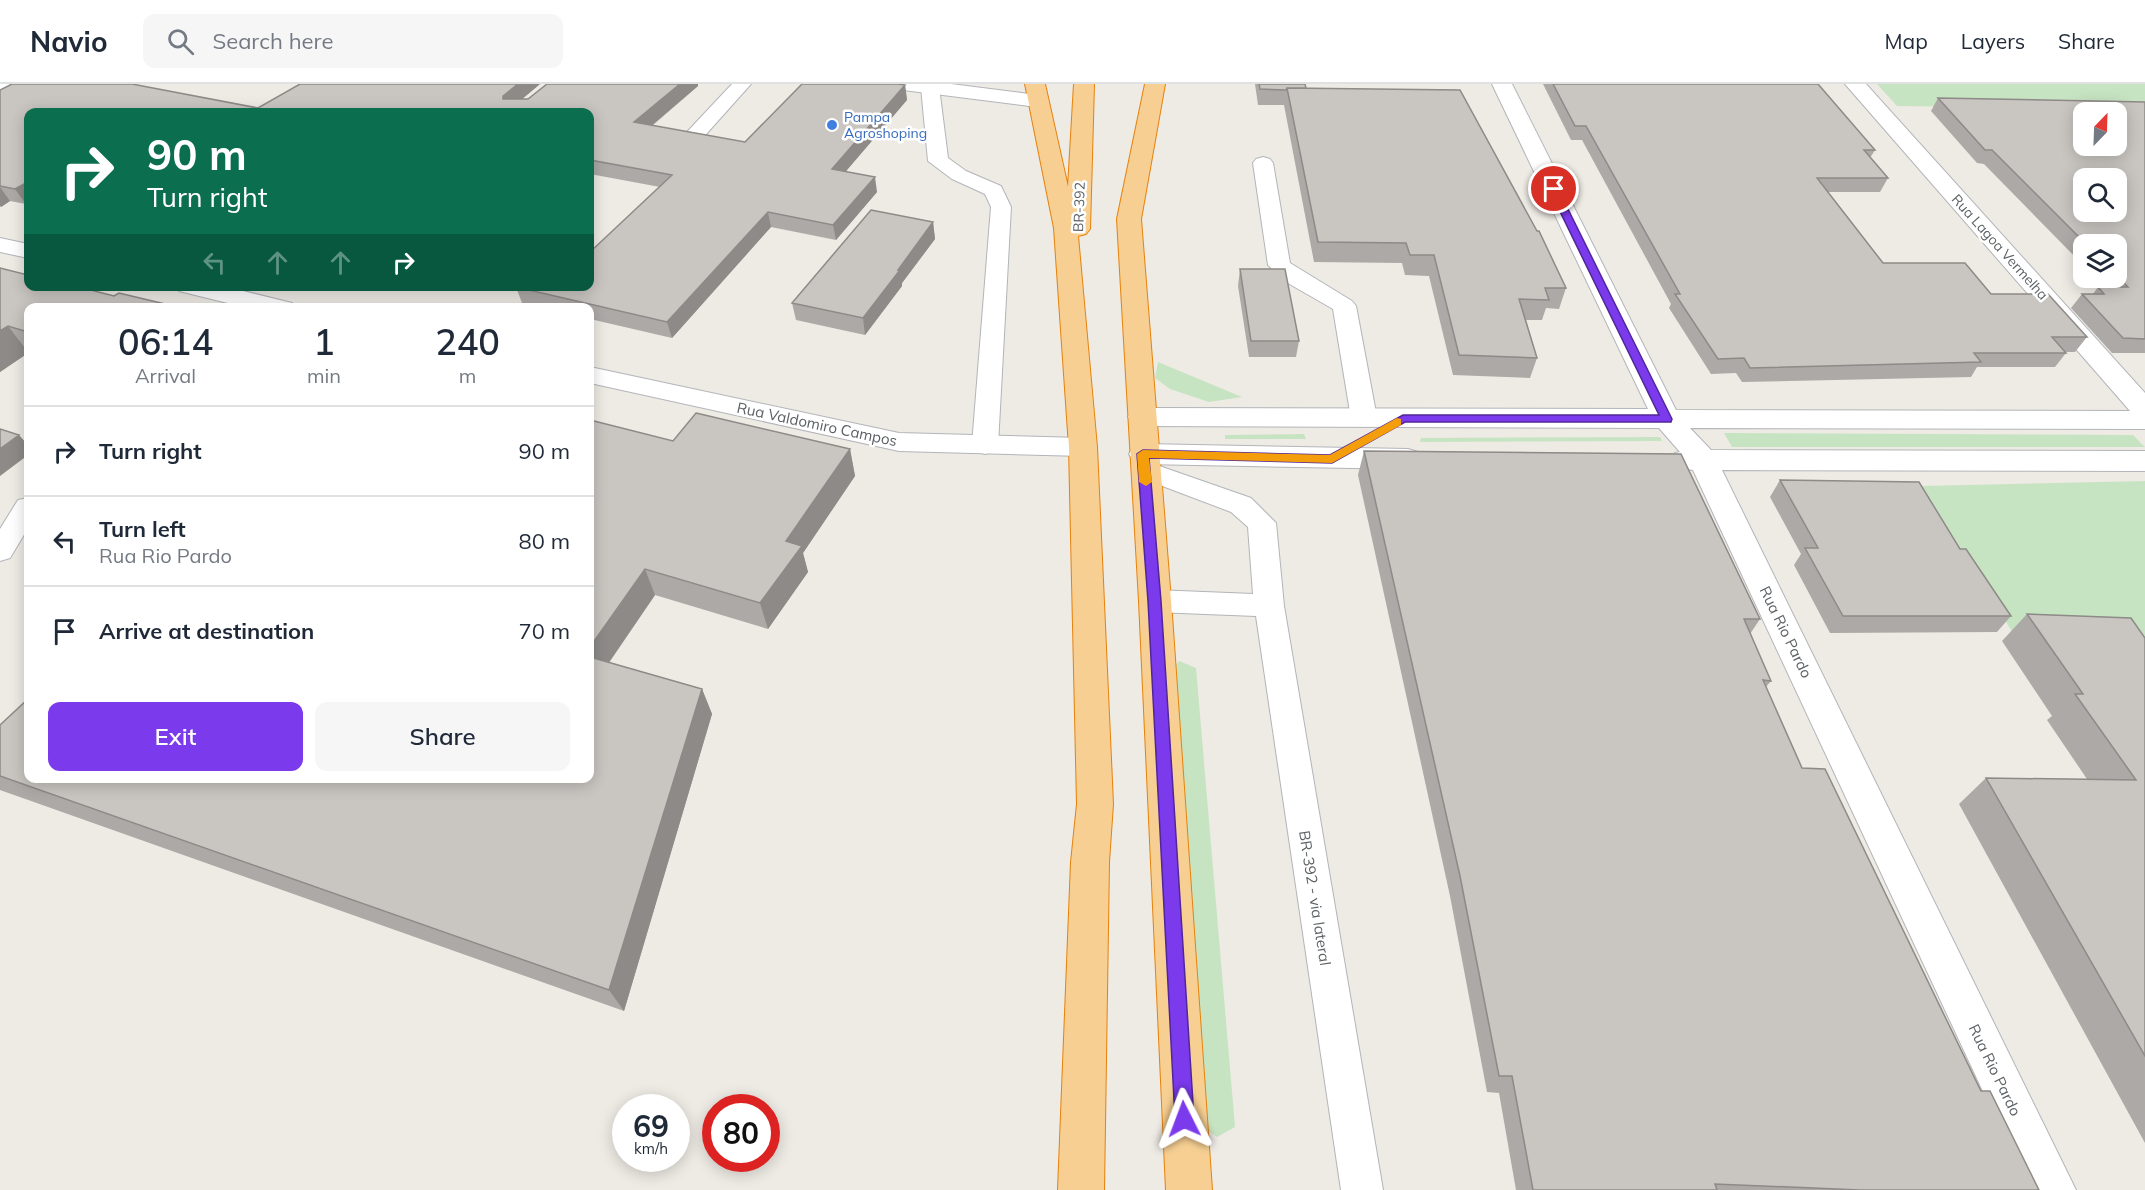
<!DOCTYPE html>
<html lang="en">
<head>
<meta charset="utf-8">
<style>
  :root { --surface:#fff; --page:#f6f6f7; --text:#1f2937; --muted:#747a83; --line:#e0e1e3; --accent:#7c3aed }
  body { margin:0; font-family:Mulish,sans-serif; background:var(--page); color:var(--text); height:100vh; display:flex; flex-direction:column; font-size:22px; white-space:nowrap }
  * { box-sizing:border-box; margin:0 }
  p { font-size:20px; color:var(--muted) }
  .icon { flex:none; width:33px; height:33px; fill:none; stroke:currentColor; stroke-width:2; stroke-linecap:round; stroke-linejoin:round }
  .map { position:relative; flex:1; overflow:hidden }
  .drawer { position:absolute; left:24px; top:219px; width:570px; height:480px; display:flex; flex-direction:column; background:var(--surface); border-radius:12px; box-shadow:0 3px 15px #0003 }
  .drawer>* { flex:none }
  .top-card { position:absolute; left:24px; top:24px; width:570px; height:183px; border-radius:12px; box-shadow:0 3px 15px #0003; background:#0b6e4f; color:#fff; overflow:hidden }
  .needle { width:39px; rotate:23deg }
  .controls { position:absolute; left:2073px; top:18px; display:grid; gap:12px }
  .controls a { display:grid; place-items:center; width:54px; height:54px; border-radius:12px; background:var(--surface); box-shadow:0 3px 15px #0003; font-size:30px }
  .speed { position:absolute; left:612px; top:1010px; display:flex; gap:12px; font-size:30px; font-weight:700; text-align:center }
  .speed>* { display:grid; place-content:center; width:78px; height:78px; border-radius:50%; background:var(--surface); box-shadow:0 3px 15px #0003; line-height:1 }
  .speed small { font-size:15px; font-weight:400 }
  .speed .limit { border:9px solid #d22; background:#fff; color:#111 }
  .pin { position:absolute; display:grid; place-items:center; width:51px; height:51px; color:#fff; margin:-26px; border:3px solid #fff; border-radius:50%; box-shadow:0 2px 6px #0007 }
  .me { position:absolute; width:66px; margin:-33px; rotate:357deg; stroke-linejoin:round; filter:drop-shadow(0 0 4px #0008) }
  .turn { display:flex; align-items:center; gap:21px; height:126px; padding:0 24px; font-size:27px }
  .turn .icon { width:78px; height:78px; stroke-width:2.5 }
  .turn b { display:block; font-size:42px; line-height:51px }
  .lanes { display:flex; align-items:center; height:57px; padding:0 24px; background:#0003; justify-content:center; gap:30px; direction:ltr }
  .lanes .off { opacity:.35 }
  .eta { display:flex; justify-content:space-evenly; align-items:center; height:102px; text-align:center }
  .eta b { font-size:36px; font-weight:600; line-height:42px }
  .button { display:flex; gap:12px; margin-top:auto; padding:12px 24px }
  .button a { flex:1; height:69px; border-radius:12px; background:var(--accent); color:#fff; font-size:24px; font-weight:600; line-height:69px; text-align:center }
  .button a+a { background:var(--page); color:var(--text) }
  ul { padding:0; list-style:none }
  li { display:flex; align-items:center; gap:18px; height:90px; padding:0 24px; border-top:2px solid var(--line) }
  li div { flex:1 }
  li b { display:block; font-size:22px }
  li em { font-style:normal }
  header { display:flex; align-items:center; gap:36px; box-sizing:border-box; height:84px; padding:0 30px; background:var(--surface); border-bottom:2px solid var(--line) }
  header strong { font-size:28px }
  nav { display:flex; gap:33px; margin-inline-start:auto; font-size:21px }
  .search { width:420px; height:54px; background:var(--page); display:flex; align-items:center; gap:15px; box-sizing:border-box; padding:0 21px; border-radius:12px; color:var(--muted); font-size:22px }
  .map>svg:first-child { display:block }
</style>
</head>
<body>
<header>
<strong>Navio</strong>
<div class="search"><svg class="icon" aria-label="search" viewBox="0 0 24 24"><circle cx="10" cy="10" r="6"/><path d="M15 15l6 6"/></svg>Search here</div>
<nav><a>Map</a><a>Layers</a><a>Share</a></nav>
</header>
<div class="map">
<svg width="2145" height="1106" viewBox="0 0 2145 1106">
  <rect width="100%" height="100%" fill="#eeeae4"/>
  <path fill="#c7e4c2" d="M1877 0H2145V25L1897 22Z
    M1158 278 1242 313 1209 318 1170 305 1155 294Z
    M1724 349 2133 351 2145 363H1732Z
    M1304 350 1306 355H1225V351Z
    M1660 353 1662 357 1420 358 1421 354Z
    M2145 397V556L2016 554 1922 402Z
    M1179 577 1196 584 1235 1043 1217 1053 1201 1042 1170 589Z"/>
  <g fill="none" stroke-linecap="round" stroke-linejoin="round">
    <defs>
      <path id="lane" d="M732 0H751L700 57H686L683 53 686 49Z
        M923 0H937L939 3 948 74 966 87 1001 102 1011 123 998 361 994 367 985 370 976 367 972 361 991 123 985 110 952 95 928 77 921 3Z
        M1263 73 1270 75 1273 79 1290 179 1352 217 1356 222 1377 334 1373 340 1364 342 1355 340 1351 334 1333 225 1286 198 1268 181 1253 79 1256 75Z
        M1145 377 1251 414 1276 439 1284 522 1383 1106H1341L1256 532 1155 528 1145 525 1140 517 1145 509 1155 506 1253 510 1248 443 1231 428 1136 392 1132 386 1136 380Z
        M28 414V444L10 474 0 477V445L18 416Z"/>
      <path id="street" d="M0 0H18L15 4 0 10Z
        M893 0H951L1037 11 1044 13 1047 17 1044 21 1037 23 903 6 896 4Z
        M1492 0H1512L1676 326 2130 327 1845 0H1866L2145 309V345L1690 344 1711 366 2145 367V387L1722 386 2076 1106H2029L1693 386 1675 383 1671 376 1675 369 1680 368 1659 344 1142 342 1132 339 1128 333 1132 327 1142 324 1648 325Z
        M0 154 28 160V174L0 168Z
        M176 202H223L292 219 295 224H248L179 207Z
        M590 283 899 349 1083 354 1093 356 1097 363 1093 370 1083 372 899 367 590 299Z
        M1143 360 1408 365 1418 368 1422 375 1418 382 1408 385 1143 380 1133 377 1129 370 1133 363Z"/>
      <path id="highway" d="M1025 0H1045L1068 103 1074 0H1094L1090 145 1086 150 1078 152 1097 363 1113 720 1109 778 1104 1106H1058L1071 778 1077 720 1069 363 1054 144Z
        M1145 0H1165L1141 135 1171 517 1212 1106H1166L1139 517 1117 135Z"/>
    </defs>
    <use href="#lane" stroke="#b2b5b9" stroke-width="2"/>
    <use href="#street" stroke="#b2b5b9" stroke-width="2"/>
    <use href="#highway" stroke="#e6820c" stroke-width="2"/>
    <use href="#lane" fill="#fff" fill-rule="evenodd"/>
    <use href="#street" fill="#fff" fill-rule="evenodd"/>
    <use href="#highway" fill="#f7cf92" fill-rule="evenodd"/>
  </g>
  <path fill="#ada9a6" d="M540 0 522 15H528L547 0H698V2L652 42 745 58 905 1 907 16 846 87 877 108 836 156 771 143 672 254 590 235V224H542L522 219 516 203 590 202 660 103 590 90V28H28L26 120 10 117 1 123 0 122V6L258 24Z
    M1255 0H1305L1306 4 1566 204 1559 225 1546 224 1542 236H1526L1537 274 1530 294 1453 291 1429 192 1405 191 1402 179 1314 178 1284 21H1258Z
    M1543 0H1818L1875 66 1870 74 1888 94 1880 108H1828L1883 179 1991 210 2087 253 2075 268H2065L2066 269 2055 283H1977L1971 293 1742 298 1736 289 1711 290 1669 224 1671 220 1582 56H1571Z
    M1938 14 2145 18V269H2112L2071 224 2082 210H2093L2098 203H2103L2094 194H2116V160H2084V182L1984 80 1977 79 1931 27Z
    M933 138 935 155 902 199V202L865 251 796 236 792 219Z
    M0 184 114 212 28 224V269L0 288Z
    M1240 185 1299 257 1296 273H1249L1238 202Z
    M590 336 673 357 850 365 855 392 803 469 808 488 768 545 655 511 609 579 702 605 712 630 624 927 0 706V641L590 694Z
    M1364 367 1760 535 1750 550 1771 597 1766 603 1802 684 1981 1007 2039 1106H1516L1499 1009 1487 1008 1450 812 1358 391Z
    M1780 396 1960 465 2011 532 1997 548 1830 549 1794 481 1801 470 1770 413Z
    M2027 530 2145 554V1059L1959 720 1986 694 2087 695 2047 636 2052 632 2002 557Z"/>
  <path fill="#8d8a87" d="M518 0H540L509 26 503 15V12Z
    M680 0H698V2L638 53 634 38Z
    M905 1 907 16 835 100 832 85Z
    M875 93 877 108 836 156 833 141Z
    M24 100 28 106V119L26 120 15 105Z
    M0 103 10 117 1 123 0 121Z
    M768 128 771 143 672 254 667 238Z
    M933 138 935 155 902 199V202L865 251 863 234Z
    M8 242 28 268V269L0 288V247Z
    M19 351 28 361V371L0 392V365Z
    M850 365 855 392 803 469 808 488 768 545 760 519 786 457Z
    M645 485 655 511 596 597 590 584V563Z
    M702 605 712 630 624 927 609 906Z"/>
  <path fill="#c9c5c1" stroke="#8d8a87" stroke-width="1.5" fill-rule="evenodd" d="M12 0H132L258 24 300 0H518L503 12V15H528L547 0H680L634 38 745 58 802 0H898L905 1 832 85 875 93 833 141 768 128 667 238 516 203 590 202V168L672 91 590 76V28H28V107L24 100 15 105 0 102V6Z
    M1259 0H1305L1306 4H1287L1286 6 1260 5Z
    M1553 0H1818L1875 66H1864L1888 94H1817L1883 179H1965L1991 210H2048L2087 253H2052L2066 269H1974L1981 278 1750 284 1744 274 1718 275 1675 210H1680L1586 42H1575Z
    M1287 4 1460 6 1537 147H1539L1566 204H1545L1549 216 1519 215 1537 274 1459 271 1434 171H1410L1406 159 1318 158Z
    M1938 14 2145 18V255L2123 254 2082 210H2104L2098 203H2128L2116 191V160H2086L1992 66H1985ZM2084 28H2116V62H2084ZM2084 94H2116V128H2084Z
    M871 126 933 138 898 186H900L863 234 792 219Z
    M0 184 28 191V202H75L114 212 119 209 182 224H28V248L8 242 0 247Z
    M1240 185H1285L1299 257H1251Z
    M696 329 850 365 786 457 802 462 760 519 645 485 590 563V475L593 469 590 468V336L673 357Z
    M0 345 19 351 0 365Z
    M1364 367 1681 370 1760 535H1744L1771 597 1763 596 1802 684 1825 685 1981 1007H1990L2039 1106H1860L1715 1100 1717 1106H1533L1512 992H1499L1460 792Z
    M1780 396 1919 398 1960 465H1966L2011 532H1843L1805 464H1818Z
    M2027 530 2131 534 2145 554V972L1986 694 2136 696 2075 610H2083Z
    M590 573 702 605 609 906 0 692V641L28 615V694H590Z"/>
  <path fill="#7c3aed" stroke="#51269a" stroke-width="1.5" d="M1554 102 1558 105 1672 335 1671 338H1405L1332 379 1149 374 1161 517 1194 1035 1191 1042 1184 1044 1178 1042 1175 1035 1148 517 1137 370 1143 366 1330 371 1403 331H1659L1549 105Z"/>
  <path fill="#f59e0b" d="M1397 334 1401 335V341L1332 379 1149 374 1152 398 1146 402 1139 398 1137 370 1143 366 1330 371Z"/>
  <circle fill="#3f7fe0" stroke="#fff" stroke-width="2" cx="832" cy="41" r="6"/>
  <g text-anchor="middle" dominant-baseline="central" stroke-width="5" stroke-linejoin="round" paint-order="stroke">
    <g font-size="14" fill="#366cbe" stroke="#fff" text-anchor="start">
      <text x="844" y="33">Pampa<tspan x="844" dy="16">Agroshoping</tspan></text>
    </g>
    <g font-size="14" fill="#5c6164" stroke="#fff">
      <text transform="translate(1079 123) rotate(-88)">BR-392</text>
      <text transform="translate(2000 163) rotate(48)">Rua Lagoa Vermelha</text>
    </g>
    <g font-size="15" fill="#5c6164" stroke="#fff">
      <text transform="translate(817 340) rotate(12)">Rua Valdomiro Campos</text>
      <text transform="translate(1786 548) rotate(64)">Rua Rio Pardo</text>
      <text transform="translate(1315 814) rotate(81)">BR-392 - via lateral</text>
      <text transform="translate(1995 986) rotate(64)">Rua Rio Pardo</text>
    </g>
  </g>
</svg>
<div class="controls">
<a><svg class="needle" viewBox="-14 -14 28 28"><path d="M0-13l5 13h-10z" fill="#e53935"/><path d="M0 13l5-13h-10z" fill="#747a83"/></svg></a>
<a><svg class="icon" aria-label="search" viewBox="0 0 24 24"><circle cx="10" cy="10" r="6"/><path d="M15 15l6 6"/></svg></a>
<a><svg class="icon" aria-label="layers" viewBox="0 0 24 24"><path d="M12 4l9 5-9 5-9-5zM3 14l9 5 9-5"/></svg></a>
</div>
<div class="speed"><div>69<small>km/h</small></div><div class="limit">80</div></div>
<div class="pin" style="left:1554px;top:105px;background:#d93025"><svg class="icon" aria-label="arrive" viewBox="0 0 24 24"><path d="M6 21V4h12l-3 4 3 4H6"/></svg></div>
<svg class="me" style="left:1184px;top:1035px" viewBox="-20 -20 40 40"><path d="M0-17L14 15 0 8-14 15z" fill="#7c3aed" stroke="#fff" stroke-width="4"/></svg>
<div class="top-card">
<div class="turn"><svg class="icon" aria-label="right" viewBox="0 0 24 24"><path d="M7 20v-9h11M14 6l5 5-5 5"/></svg><div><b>90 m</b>Turn right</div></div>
<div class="lanes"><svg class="icon off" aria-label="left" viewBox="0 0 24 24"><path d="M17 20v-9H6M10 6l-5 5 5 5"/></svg><svg class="icon off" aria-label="ahead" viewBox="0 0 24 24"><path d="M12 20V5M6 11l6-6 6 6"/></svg><svg class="icon off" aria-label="ahead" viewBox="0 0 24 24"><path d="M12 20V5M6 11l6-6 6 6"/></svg><svg class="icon" aria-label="right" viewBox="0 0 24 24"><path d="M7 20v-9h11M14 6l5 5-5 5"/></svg></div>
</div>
<section class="drawer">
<div class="eta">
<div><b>06:14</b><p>Arrival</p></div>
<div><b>1</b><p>min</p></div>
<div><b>240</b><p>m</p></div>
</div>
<ul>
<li><svg class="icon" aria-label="right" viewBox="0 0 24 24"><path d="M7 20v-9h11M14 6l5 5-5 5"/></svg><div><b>Turn right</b></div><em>90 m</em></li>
<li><svg class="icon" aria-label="left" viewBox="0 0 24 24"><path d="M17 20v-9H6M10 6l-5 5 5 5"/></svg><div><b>Turn left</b><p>Rua Rio Pardo</p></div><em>80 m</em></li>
<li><svg class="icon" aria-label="arrive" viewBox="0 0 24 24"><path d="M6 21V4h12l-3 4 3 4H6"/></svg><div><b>Arrive at destination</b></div><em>70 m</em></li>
</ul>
<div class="button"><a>Exit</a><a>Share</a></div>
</section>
</div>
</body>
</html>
